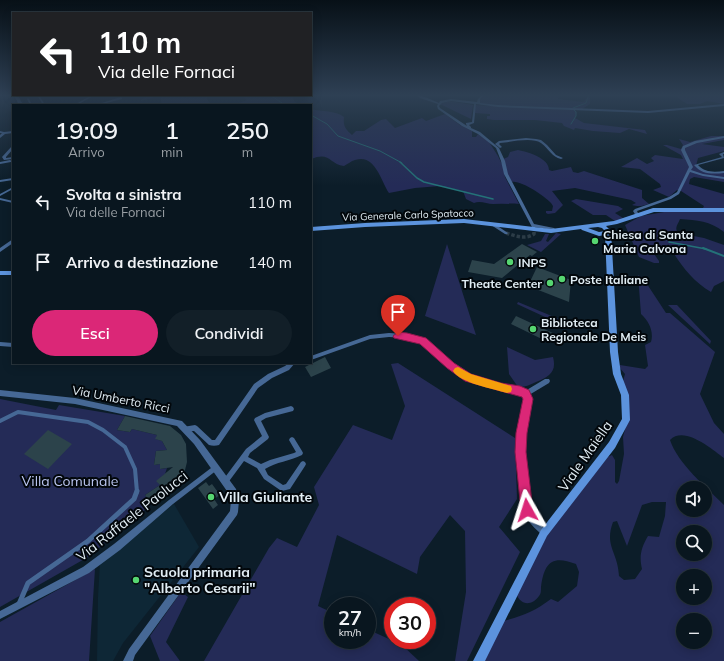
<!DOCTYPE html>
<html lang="it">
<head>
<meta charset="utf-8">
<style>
  :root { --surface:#09161f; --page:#121f28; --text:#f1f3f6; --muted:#999fa4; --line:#29353d; --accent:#db2777 }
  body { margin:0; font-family:Mulish,sans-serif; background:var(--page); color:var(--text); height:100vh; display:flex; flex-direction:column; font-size:15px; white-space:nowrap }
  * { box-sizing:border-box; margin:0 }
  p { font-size:13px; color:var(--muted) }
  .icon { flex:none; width:22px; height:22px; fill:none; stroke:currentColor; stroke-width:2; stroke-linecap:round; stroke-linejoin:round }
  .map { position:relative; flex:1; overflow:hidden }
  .drawer { position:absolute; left:12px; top:104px; width:300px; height:260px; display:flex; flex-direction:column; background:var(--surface); border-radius:0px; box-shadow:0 2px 10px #0003,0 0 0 1px var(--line) }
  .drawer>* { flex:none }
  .hud { position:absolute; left:12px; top:12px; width:300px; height:84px; border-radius:0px; box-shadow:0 2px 10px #0003,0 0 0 1px var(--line); background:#202124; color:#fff; overflow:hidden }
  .controls { position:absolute; left:676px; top:481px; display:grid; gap:8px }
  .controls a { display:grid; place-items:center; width:36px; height:36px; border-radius:50%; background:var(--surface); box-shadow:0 2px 10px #0003,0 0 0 1px var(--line); font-size:20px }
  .speed { position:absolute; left:324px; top:597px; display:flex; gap:8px; font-size:20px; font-weight:700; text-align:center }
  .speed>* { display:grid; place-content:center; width:52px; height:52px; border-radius:50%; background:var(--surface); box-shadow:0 2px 10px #0003,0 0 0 1px var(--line); line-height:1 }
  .speed small { font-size:10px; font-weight:400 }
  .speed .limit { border:6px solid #d22; background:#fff; color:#111 }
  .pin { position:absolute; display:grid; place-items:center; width:34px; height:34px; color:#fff; margin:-41px -17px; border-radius:50% 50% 50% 0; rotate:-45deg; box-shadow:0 0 4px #0007 }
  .pin .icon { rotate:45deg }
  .me { position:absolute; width:44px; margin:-22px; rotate:354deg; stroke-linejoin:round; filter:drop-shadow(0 0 3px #0008) }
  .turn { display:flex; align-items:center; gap:14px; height:84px; padding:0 20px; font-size:18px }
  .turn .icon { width:52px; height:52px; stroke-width:2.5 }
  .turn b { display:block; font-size:28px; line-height:34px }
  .eta { display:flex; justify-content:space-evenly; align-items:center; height:68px; text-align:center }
  .eta b { font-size:24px; font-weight:600; line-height:28px }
  .action { display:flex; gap:8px; margin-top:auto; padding:8px 20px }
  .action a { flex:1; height:46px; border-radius:24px; background:var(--accent); color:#fff; font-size:16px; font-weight:600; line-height:46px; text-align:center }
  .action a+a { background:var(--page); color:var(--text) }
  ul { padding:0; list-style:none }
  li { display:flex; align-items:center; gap:12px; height:60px; padding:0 20px }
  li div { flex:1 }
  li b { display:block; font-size:15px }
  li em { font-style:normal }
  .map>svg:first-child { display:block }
</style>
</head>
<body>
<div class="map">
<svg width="724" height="661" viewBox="0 0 724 661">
  <rect width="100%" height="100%" fill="#0c1d29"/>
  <path fill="#0e2736" d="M174 504 199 547 123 643 113 661H97L98 597 100 563Z"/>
  <path fill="#242b57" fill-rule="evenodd" d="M484 94H560L558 99 583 102 588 97V94H590V104L582 109 480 104 479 99Z
    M672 94H724V104L707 101 700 104H687Z
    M147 95H207V99L211 105H162L160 96 140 101Z
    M241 95H291L295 102 302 105H233L247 100Z
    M450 101 473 105 471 119 440 104Z
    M475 105 575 110 577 112 575 118 584 123 645 130 647 134 629 129 620 133 593 131 575 128 574 130 564 126 562 123 535 120H494L487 119V116H490V114L475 113Z
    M311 109C322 112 335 110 344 117 343 126 345 129 352 135L356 131H364L381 120 386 119 395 128 422 118 426 121 445 114 460 125 472 131V137H476L478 134 489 142 498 156 503 166 505 177 519 204C510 203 502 204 493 204 487 204 480 200 474 203L466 199 463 191 440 186 415 188 389 193C381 181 375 153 355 160 351 161 348 164 344 166 329 164 330 151 311 159Z
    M711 136H724V140L702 144 724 147V151L698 158 696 166C706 171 713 175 724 171V182L694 177 690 179 689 184 724 194V209L703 208 704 206 681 191 677 190 669 197 653 190 661 187 660 184 640 169 621 167 637 158 647 164 654 161 651 158 655 155 683 159 681 155 663 145H667L681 149 683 145 679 139 690 142Z
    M518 150C528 152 549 158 549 170L552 171 571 167 573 172 578 173 584 171 642 190V198L649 204C642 206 639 207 632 205L636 203 631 200 575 188 552 191 563 205 555 213 548 214 546 213V211H552L553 206 551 203C544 196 521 180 512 182L507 174 503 159 508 157 510 152Z
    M576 199 618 206 623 209 615 213 623 218 615 221 606 215H593L571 201Z
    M664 212H724V232C710 221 697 220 680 219 678 225 674 227 678 233L704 238 724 245V281L714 286 711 292C691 280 680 264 668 244L665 252 654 254 659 261V263H654L639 257 625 225 641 216Z
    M556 233 561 234 541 252 527 245 541 241 545 234H549L546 241 548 242Z
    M447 244 476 335 425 316Z
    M638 275 643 278 666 313H670L715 352 700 394 714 423 724 434V458C712 449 684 425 670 440 678 464 706 487 724 505V661H482L503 621C523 616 535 611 551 599L558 602 577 586 579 572 576 564C551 554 544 564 541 587 541 591 541 594 539 596 531 607 520 605 516 593L547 531 608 457 612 455 615 460V482L617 484 619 481 624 454 623 437 627 422 623 381 625 374 619 367 620 365 645 369 648 366 645 345 651 342C654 332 649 321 641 314ZM683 488H705V510H683ZM652 502H666L665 516 659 537 648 536C641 548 639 556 642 569L635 579 624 580 619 576C618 552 604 546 613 522L617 521 627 546 642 505ZM683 532H705V554H683ZM683 576H705V598H683ZM683 620H705V642H683Z
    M518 302 571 324V329L517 304Z
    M668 305H677L711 341 710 344Z
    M507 347 535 360 553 357C557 372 549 377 536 382 530 385 525 387 518 387L509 374Z
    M398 363 515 438 517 499 499 527 520 552 467 661H455L466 592 465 531 450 515 420 557 417 574 337 535 318 606 333 613V640H367V629L402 645 419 661H204L269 548 277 538 297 547 319 505 314 487 353 425 392 440 405 406 391 364Z
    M0 399 56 410 59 405 125 416 117 430 130 432 132 429 157 435 156 439 162 441 167 450 156 451 154 465 160 464V469L167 468 165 474 157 481 160 485 145 495 151 504 146 509 88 557 0 607Z
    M95 569 89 661H0V622Z
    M181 592 188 597 166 642 180 661H160L150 636Z"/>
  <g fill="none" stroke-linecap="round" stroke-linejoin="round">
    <path stroke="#247278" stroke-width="1" d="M270 95 285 105
      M573 108 586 103 589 94
      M311 115 327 124 338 136 380 151 402 163
      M571 124 576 116V112L574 110"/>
    <path stroke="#247278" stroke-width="1.5" d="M400 162 417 178 424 182 493 199
      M669 242 706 249"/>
    <path stroke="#247278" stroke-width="2" d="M703 248 724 256"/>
  </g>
  <path fill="#2c434b" d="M522 244 537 252 532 256 530 255 502 278 468 272 472 260 494 264Z
    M537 267 571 280 569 302 528 286Z
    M516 316 555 334 550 343 511 324Z
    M325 357 331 368 311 377 305 367Z
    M125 416 170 426 181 435 186 444 187 462 184 474 171 490 151 504 145 495 160 485 156 481 173 467 160 469V464L154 465 156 451 167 450 162 441 155 439 157 435 132 429 130 432 117 430Z
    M48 430 72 444 48 469 24 454Z
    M206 482 209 486 212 484 220 495 214 499 218 505 213 509 198 488Z"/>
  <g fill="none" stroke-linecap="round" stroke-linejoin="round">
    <path stroke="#2c3c47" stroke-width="3.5" stroke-dasharray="3.5 2" stroke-linecap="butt" d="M506 233C516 236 525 240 534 234V228"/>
    <path stroke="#466895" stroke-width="4" d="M0 421 18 412 88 422 103 430 125 447 135 469 137 492"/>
    <path stroke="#466895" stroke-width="5" d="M19 604 28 583 88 541 134 499 137 491"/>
    <path fill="#466895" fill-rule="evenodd" d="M415 94C421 95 432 100 439 103L440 101 451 99 477 102 478 99 483 94H485L480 99V103L498 105 648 111 724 104V106L648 113 498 107 476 104 474 123 469 125 471 127V128L480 132 499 148 505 161 508 174 534 224 554 228 557 231 555 232 552 230 535 227V229H533L504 174 501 161 496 148 478 134 462 126 438 109 437 106 438 104 420 98ZM451 101 474 104 472 122 466 123V124L467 126 440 108 439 106 442 103Z
      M37 95H39L45 105H43Z
      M92 95H95L77 105H74Z
      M121 97 122 98V99L99 105H95Z
      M28 98 29 99 32 105H30L27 99Z
      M0 131 4 132 13 131V133L5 134 0 138V135L2 133H0Z
      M724 136V138L697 143 685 148V150L693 167 691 170 703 174 724 177V179L703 176 690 172 679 194 671 199 637 211 639 215 638 216H636L633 211 635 209 669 197 677 192 689 167 681 150 683 146 695 141Z
      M526 138 536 139 541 140 547 145 556 155 563 158 561 159C552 157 549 149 541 143 532 137 511 142 500 143L499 144 502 147 500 148 495 144 499 141Z
      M12 146H13V149L6 157V158L13 157V159L4 160 2 157Z
      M724 152V154H723L724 158 698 165C705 173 715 172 724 171V173C713 174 702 175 694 165L722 157 719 154Z
      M10 160 12 161 11 162 0 164V162Z
      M13 178V180L0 182V180Z
      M13 187V189L0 196V194Z
      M0 198 13 201V203L0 200Z
      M491 223H493L508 233 507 234H505L491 225Z
      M389 333 407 334 425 340 452 364 470 376 501 386 520 388 525 391 545 379H549L550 381 549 383 529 395 531 399C528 413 526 427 525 442 525 465 528 487 530 510L532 515 546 531 547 533 546 535 544 536 542 535C537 530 531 525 527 519 523 511 523 501 522 492 519 459 518 432 525 399L523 396 519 392 501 390 466 380 448 368 421 343 407 338 389 337 370 339 311 360V356L370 335Z
      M0 342 13 343V347L0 346Z
      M289 363H295L289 370 272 378 258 388 219 445C216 446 212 446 209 445L194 431 185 432 183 431 182 429 183 427 195 425 197 426 212 440H215L254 384 268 374 285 366Z
      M291 406 293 407 294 409 293 411 266 418 261 421 269 437 268 439 250 453 248 457 261 464 270 460 294 453 296 452 289 440 290 438 292 437 294 438 302 451 303 453 302 455C290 461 276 462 265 469L268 475 283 485 286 484 301 462 303 461 305 462 306 464 305 466 290 489 282 491 280 490 264 479 257 468 244 461 227 484 225 485 223 484 222 482 223 480 246 449 262 436 254 420 255 418 265 413Z
      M215 465 217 466 218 468 217 470 173 504 120 550 89 573 0 619V611L83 567 114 544 169 500Z"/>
    <path fill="#466895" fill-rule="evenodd" d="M14 95H18L23 105H19Z
      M13 239V243L0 252V248Z
      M0 390 75 398 182 421 200 440 236 489 239 500 238 512 237 515 135 655 133 661H123L129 649 230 511 231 500 229 494 194 444 177 426 75 404 0 396Z"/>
    <path fill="#5c93dd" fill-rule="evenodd" d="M653 208H724V212H654L617 224 606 226 611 231 618 352 621 374 629 395 630 420 615 448 547 536 485 661H473L541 530 609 442 622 419 621 395 613 374 610 352 605 235 599 236 582 230 581 229 551 233 464 223 365 227 311 231V227L365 223 464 219 551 229 614 221ZM598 227 602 228 605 231 599 232 588 228Z
      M0 271H13V275H0Z"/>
  </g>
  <linearGradient id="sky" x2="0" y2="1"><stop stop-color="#071017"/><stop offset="0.51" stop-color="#2e4054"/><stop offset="1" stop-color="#2e4054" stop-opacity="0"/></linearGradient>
  <rect width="724" height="186" fill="url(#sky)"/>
  <path fill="#db2777" stroke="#8e194d" d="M398 332 407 333 426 338 454 363 471 374 501 383 520 386 529 390 533 399 527 433 526 452 533 510 531 514 527 516 523 514 521 510 515 452 516 433 523 399 522 397 465 381 447 368 420 344 394 338 393 336Z"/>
  <path fill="#f59e0b" d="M458 367 471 374 511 386 512 389 511 392 507 393C494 389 460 383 453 371L455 368Z"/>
  <g fill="#56d671" stroke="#02070b" stroke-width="1.5">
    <circle cx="595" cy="241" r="4"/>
    <circle cx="510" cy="262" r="4"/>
    <circle cx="562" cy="279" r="4"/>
    <circle cx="550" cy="283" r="4"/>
    <circle cx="533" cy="329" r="4"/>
    <circle cx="211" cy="497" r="4"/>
    <circle cx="136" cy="580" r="4"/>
  </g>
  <g text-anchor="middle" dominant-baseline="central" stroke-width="4" stroke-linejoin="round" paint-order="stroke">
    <g font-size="10" fill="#e1edf4" stroke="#02070b">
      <text transform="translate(408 215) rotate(-2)">Via Generale Carlo Spatocco</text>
    </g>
    <g font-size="12" font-weight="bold" fill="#e1edf4" stroke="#02070b" text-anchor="start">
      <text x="603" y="234">Chiesa di Santa<tspan x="603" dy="14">Maria Calvona</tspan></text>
      <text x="518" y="262">INPS</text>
      <text x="570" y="279">Poste Italiane</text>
      <text x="542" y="283" text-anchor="end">Theate Center</text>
      <text x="541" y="322">Biblioteca<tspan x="541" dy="14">Regionale De Meis</tspan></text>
    </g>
    <g font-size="12" fill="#e1edf4" stroke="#02070b">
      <text transform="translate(121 399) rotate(11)">Via Umberto Ricci</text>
    </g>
    <g font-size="14" fill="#e1edf4" stroke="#02070b">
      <text transform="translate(585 456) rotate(-55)">Viale Maiella</text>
      <text transform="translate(132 516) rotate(-38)">Via Raffaele Paolucci</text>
    </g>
    <g font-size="14" fill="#bac5f0" stroke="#02070b">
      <text x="70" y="481">Villa Comunale</text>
    </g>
    <g font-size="14" font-weight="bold" fill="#e1edf4" stroke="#02070b" text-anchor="start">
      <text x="219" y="497">Villa Giuliante</text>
      <text x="144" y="572">Scuola primaria<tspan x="144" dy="16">"Alberto Cesarii"</tspan></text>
    </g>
  </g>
</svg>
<div class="controls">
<a><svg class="icon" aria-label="sound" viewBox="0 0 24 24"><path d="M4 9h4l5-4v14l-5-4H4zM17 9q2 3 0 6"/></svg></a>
<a><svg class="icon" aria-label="search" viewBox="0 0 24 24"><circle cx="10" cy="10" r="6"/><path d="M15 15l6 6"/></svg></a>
<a>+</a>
<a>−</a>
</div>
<div class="speed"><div>27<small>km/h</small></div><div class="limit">30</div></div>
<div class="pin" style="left:398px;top:336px;background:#d93025"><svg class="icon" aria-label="arrive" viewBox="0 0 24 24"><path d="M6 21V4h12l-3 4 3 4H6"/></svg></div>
<svg class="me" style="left:527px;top:510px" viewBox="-20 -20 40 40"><path d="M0-17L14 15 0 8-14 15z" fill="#db2777" stroke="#fff" stroke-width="4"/></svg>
<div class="hud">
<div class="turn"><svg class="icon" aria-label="left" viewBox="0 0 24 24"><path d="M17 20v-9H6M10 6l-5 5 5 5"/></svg><div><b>110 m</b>Via delle Fornaci</div></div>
</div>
<section class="drawer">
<div class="eta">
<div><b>19:09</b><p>Arrivo</p></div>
<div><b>1</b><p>min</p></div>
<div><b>250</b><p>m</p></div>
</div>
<ul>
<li><svg class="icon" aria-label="left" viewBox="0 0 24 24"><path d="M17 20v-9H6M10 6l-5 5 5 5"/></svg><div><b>Svolta a sinistra</b><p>Via delle Fornaci</p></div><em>110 m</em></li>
<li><svg class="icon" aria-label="arrive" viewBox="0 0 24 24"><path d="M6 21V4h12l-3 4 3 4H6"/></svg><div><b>Arrivo a destinazione</b></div><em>140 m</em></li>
</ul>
<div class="action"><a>Esci</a><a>Condividi</a></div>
</section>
</div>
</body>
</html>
